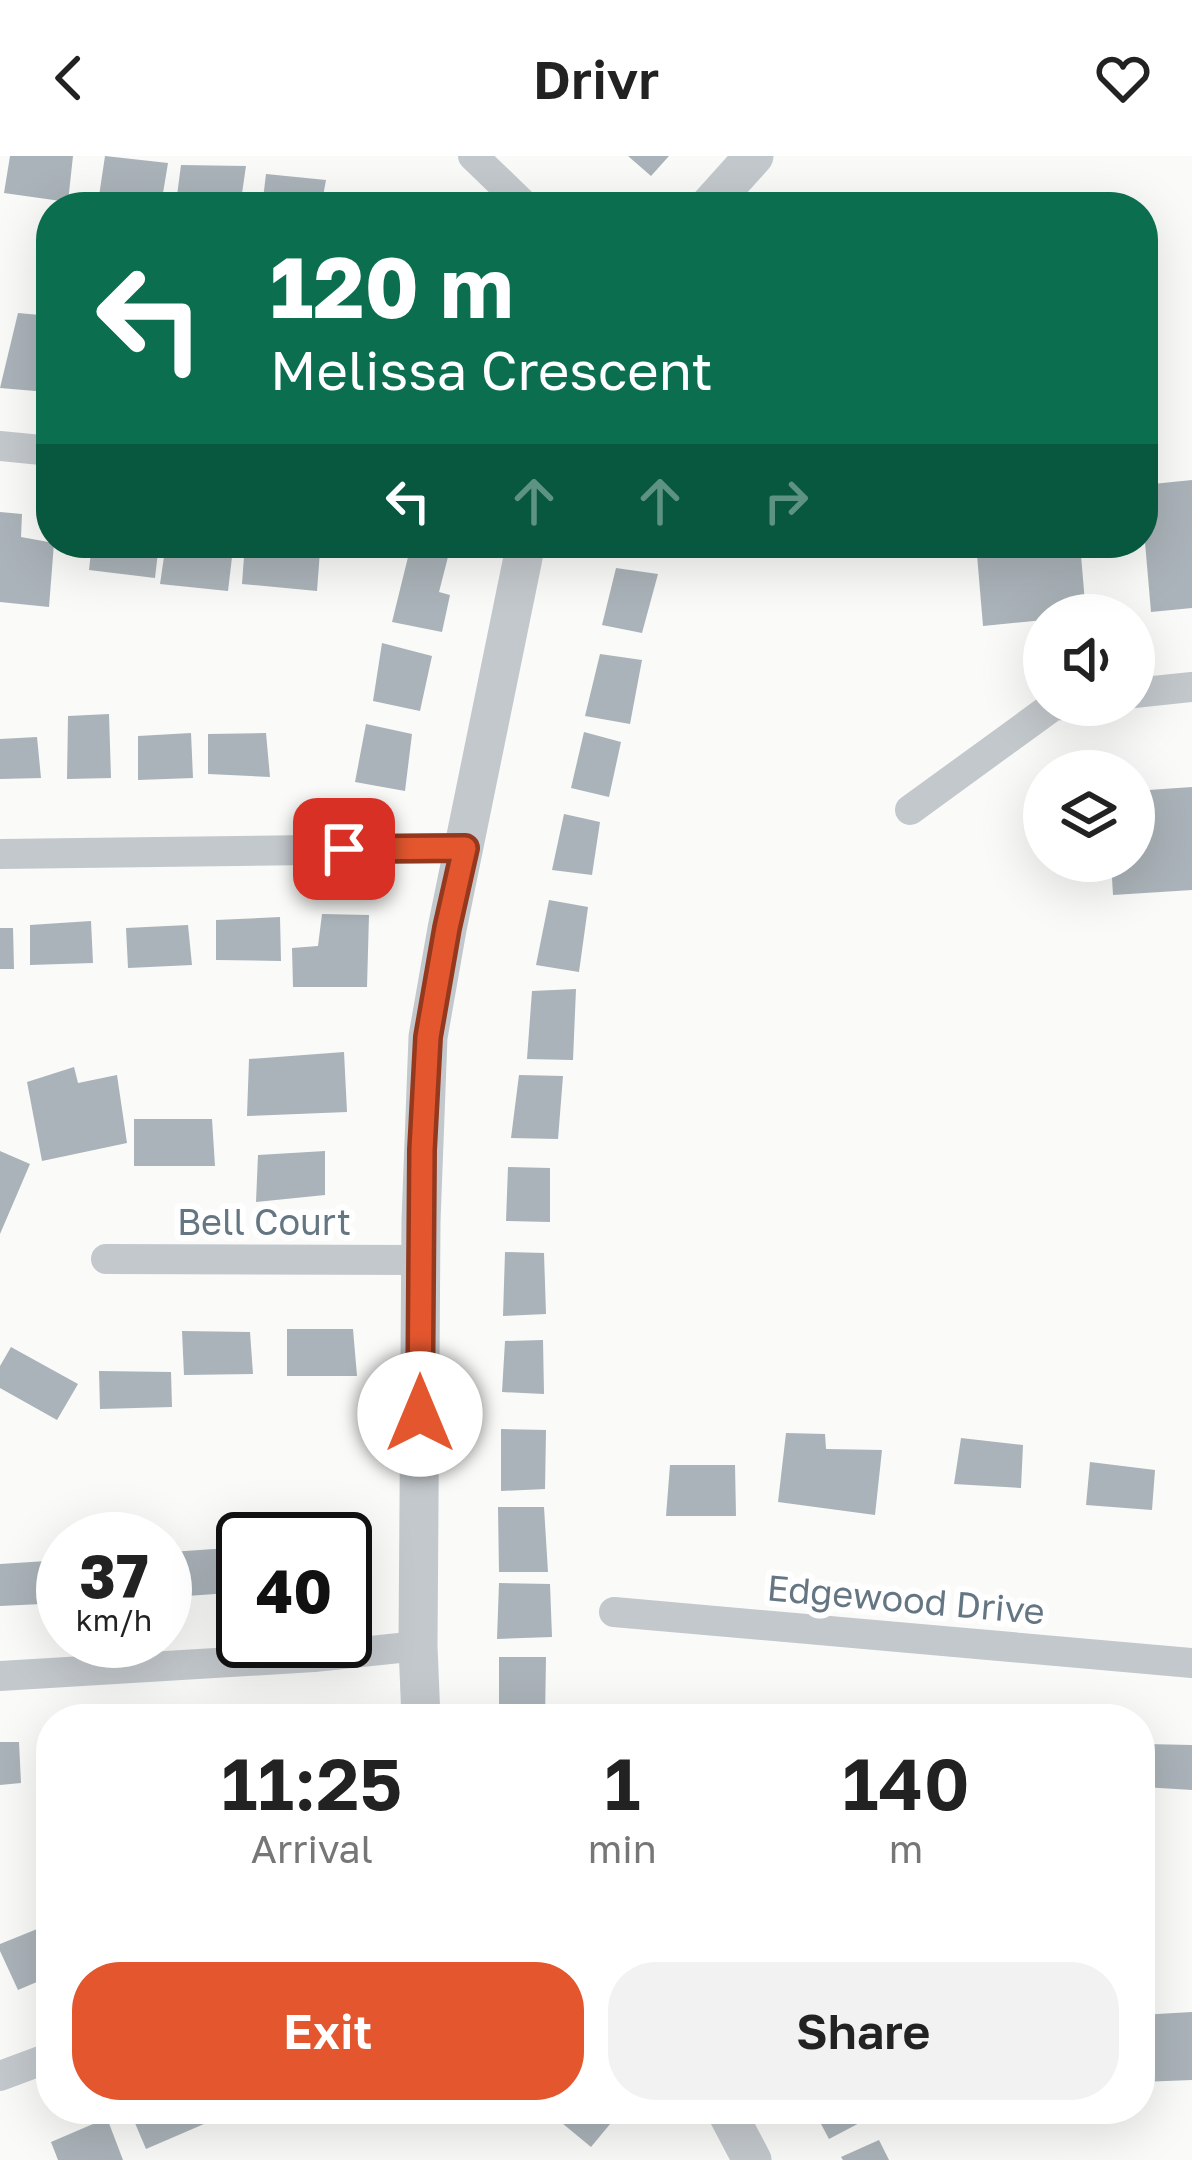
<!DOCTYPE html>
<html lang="en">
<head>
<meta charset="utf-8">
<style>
  :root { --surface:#fff; --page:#f2f2f2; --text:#222; --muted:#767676; --accent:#e4572e }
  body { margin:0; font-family:"Golos Text",sans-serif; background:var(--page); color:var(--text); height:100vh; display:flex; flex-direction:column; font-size:45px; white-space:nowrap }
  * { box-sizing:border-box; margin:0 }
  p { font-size:39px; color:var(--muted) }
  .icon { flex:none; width:66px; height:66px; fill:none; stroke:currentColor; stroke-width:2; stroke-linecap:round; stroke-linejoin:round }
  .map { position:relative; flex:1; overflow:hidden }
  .details { position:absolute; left:36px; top:1548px; width:1119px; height:420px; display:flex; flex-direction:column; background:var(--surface); border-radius:48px; box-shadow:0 12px 48px #0002 }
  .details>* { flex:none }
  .top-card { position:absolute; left:36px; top:36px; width:1122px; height:366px; border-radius:48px; box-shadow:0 12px 48px #0002; background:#0b6e4f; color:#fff; overflow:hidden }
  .buttons { position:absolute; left:1023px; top:438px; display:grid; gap:24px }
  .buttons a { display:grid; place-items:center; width:132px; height:132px; border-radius:50%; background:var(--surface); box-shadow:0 12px 48px #0002; font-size:60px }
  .speed { position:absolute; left:36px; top:1356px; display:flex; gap:24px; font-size:60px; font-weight:700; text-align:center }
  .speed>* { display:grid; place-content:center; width:156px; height:156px; border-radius:50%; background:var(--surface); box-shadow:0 12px 48px #0002; line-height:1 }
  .speed small { font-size:30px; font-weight:400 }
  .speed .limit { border:6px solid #111; border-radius:18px; background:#fff; color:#111 }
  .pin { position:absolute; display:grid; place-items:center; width:102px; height:102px; color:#fff; margin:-51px; border-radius:24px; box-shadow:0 6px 18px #0006 }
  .me { position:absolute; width:132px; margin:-66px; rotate:0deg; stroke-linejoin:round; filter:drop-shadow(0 0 9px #0008) }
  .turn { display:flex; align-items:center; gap:42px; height:252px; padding:0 36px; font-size:54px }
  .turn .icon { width:156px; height:156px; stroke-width:2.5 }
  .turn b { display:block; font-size:84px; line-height:102px }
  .lanes { display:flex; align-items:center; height:114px; padding:0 36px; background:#0003; justify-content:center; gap:60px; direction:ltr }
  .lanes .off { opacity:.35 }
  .eta { display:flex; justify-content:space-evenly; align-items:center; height:204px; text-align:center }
  .eta b { font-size:72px; font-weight:600; line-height:84px }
  .primary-button { display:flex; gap:24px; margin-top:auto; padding:24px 36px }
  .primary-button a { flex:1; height:138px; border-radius:48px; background:var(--accent); color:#fff; font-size:48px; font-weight:600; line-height:138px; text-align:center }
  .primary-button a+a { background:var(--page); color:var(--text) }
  header { display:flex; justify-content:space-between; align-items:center; height:156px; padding:0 36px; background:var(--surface); font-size:54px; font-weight:600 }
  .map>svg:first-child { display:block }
</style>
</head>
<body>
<header><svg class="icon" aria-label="back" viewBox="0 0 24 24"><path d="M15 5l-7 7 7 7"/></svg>Drivr<svg class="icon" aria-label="heart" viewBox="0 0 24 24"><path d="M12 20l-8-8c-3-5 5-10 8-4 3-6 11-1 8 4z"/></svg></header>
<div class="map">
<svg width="1192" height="2004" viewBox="0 0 1192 2004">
  <rect width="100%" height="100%" fill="#fafaf8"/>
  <path fill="#aab3b9" d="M10 0H73L68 46 4 37Z
    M105 0 168 7 161 49 99 40Z
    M628 0H669L651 20Z
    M181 9 246 10 240 51 176 47Z
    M266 18 326 24 321 51H262Z
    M18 157 51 160V221L47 236 0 232Z
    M1192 324V452L1151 456 1143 363V329Z
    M0 356 22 358 21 381 54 387 49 451 0 446Z
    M92 387H159L155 422 89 414Z
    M166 387 233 393 228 435 160 428Z
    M245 387 320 395 317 435 242 428Z
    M976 387H1080L1086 459H1044V464L983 470Z
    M411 389 449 397 439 436 450 439 442 476 392 466Z
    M616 412 658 418 642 477 602 469Z
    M382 487 432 500 420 555 373 545Z
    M600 498 642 504 630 568 585 560Z
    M109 558 111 622 67 623 68 560Z
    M366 568 412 578 405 635 355 626Z
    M584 576 621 586 609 641 571 632Z
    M191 577 193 622 138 624V580Z
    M266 577 270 621 208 618V578Z
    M37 581 41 622 0 623V583Z
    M1192 631V734L1113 739 1111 705H1134V635Z
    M564 658 600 666 592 719 552 714Z
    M549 744 588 751 579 816 536 809Z
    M322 758 369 759 367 831H293L292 792 318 790Z
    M280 761 281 805 216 804V764Z
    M91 765 93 807 30 809V769Z
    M188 769 192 809 128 812 126 772Z
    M0 772H13L14 813H0Z
    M576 833 573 904 527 903 532 835Z
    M344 896 347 956 247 960 249 903Z
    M74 911 78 927 117 919 127 987 42 1005 27 926Z
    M519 919 563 920 558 983 511 982Z
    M134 963H212L215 1010H134Z
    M0 995 30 1008 0 1078Z
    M325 995V1039L256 1046 258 999Z
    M508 1011 550 1012V1066L506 1065Z
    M505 1096 544 1097 546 1158 503 1160Z
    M287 1173H353L357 1220H287Z
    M182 1175 250 1176 253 1218 184 1219Z
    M543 1184 544 1238 502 1236 505 1185Z
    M11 1191 78 1228 57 1264 0 1232V1210Z
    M99 1215 171 1216 172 1251 100 1253Z
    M501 1273 546 1274 545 1333 501 1335Z
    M786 1277 825 1278 826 1293 882 1294 875 1359 778 1346Z
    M961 1282 1023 1289 1021 1332 954 1328Z
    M1090 1306 1155 1314 1152 1354 1086 1349Z
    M670 1309H735L736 1360H666Z
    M498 1351H544L548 1416H499Z
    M243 1391V1436L173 1441 171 1396Z
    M63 1404V1447L0 1450V1408Z
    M499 1427 550 1428 552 1481 497 1483Z
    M499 1501H546L545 1563H499Z
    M0 1586H19L21 1627 0 1629Z
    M1145 1588 1192 1589V1634L1143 1631Z
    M47 1769 51 1779V1820L18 1834 0 1795V1788Z
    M1192 1856V1924L1140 1926V1859Z
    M129 1953H198L204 1968 146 1993Z
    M545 1953H617L620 1956 591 1991Z
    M813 1953H863L869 1962 829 1983Z
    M107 1962 123 2004H58L51 1986Z
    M879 1984 889 2004H843L841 2001Z"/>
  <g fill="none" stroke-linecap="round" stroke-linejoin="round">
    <path stroke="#c3c8cc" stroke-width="30" d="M473 0 526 51
      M0 290 51 295
      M1134 537 1192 531
      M910 654 1053 550 1061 549
      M0 698 465 692
      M106 1103 421 1104
      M614 1456 1192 1507
      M0 1520 314 1501 418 1490
      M0 1920 51 1901"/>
    <path stroke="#c3c8cc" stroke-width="39" d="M708 51 754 0
      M421 1563 418 1490 421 1065 428 881 447 773 526 387
      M725 1953 752 2004"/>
  </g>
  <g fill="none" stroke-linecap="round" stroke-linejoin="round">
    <defs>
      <path id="route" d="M344 693 465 692 447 772 428 881 422 994 420 1258"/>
    </defs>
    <use href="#route" stroke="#94391e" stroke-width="30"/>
    <use href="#route" stroke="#e4572e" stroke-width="21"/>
  </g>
  <g text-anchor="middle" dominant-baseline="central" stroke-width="12" stroke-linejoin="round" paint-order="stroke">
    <g font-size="36" fill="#657683" stroke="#fff">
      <text x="264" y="1065">Bell Court</text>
      <text transform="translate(906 1443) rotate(5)">Edgewood Drive</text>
    </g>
  </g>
</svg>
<div class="buttons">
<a><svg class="icon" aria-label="sound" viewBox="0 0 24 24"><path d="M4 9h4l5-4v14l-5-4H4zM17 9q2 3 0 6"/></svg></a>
<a><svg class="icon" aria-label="layers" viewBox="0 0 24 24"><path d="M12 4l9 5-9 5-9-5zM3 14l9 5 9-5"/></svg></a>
</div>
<div class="speed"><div>37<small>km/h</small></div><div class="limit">40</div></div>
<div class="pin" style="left:344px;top:693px;background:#d93025"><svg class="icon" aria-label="arrive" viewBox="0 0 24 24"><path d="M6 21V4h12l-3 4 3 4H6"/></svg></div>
<svg class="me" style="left:420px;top:1258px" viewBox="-20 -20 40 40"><circle r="19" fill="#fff"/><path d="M0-13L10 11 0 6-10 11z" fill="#e4572e"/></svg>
<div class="top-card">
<div class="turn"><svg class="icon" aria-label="left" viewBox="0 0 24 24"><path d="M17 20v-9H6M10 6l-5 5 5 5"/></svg><div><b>120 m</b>Melissa Crescent</div></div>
<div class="lanes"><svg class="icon" aria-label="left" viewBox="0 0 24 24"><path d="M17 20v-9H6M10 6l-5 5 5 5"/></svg><svg class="icon off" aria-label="ahead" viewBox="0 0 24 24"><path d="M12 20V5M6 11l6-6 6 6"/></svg><svg class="icon off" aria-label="ahead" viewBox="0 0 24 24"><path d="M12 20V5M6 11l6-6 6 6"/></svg><svg class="icon off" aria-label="right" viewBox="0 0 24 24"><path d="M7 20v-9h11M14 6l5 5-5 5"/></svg></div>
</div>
<section class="details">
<div class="eta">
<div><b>11:25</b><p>Arrival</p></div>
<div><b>1</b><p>min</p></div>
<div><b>140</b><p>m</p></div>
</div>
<div class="primary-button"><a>Exit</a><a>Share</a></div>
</section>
</div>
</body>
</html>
